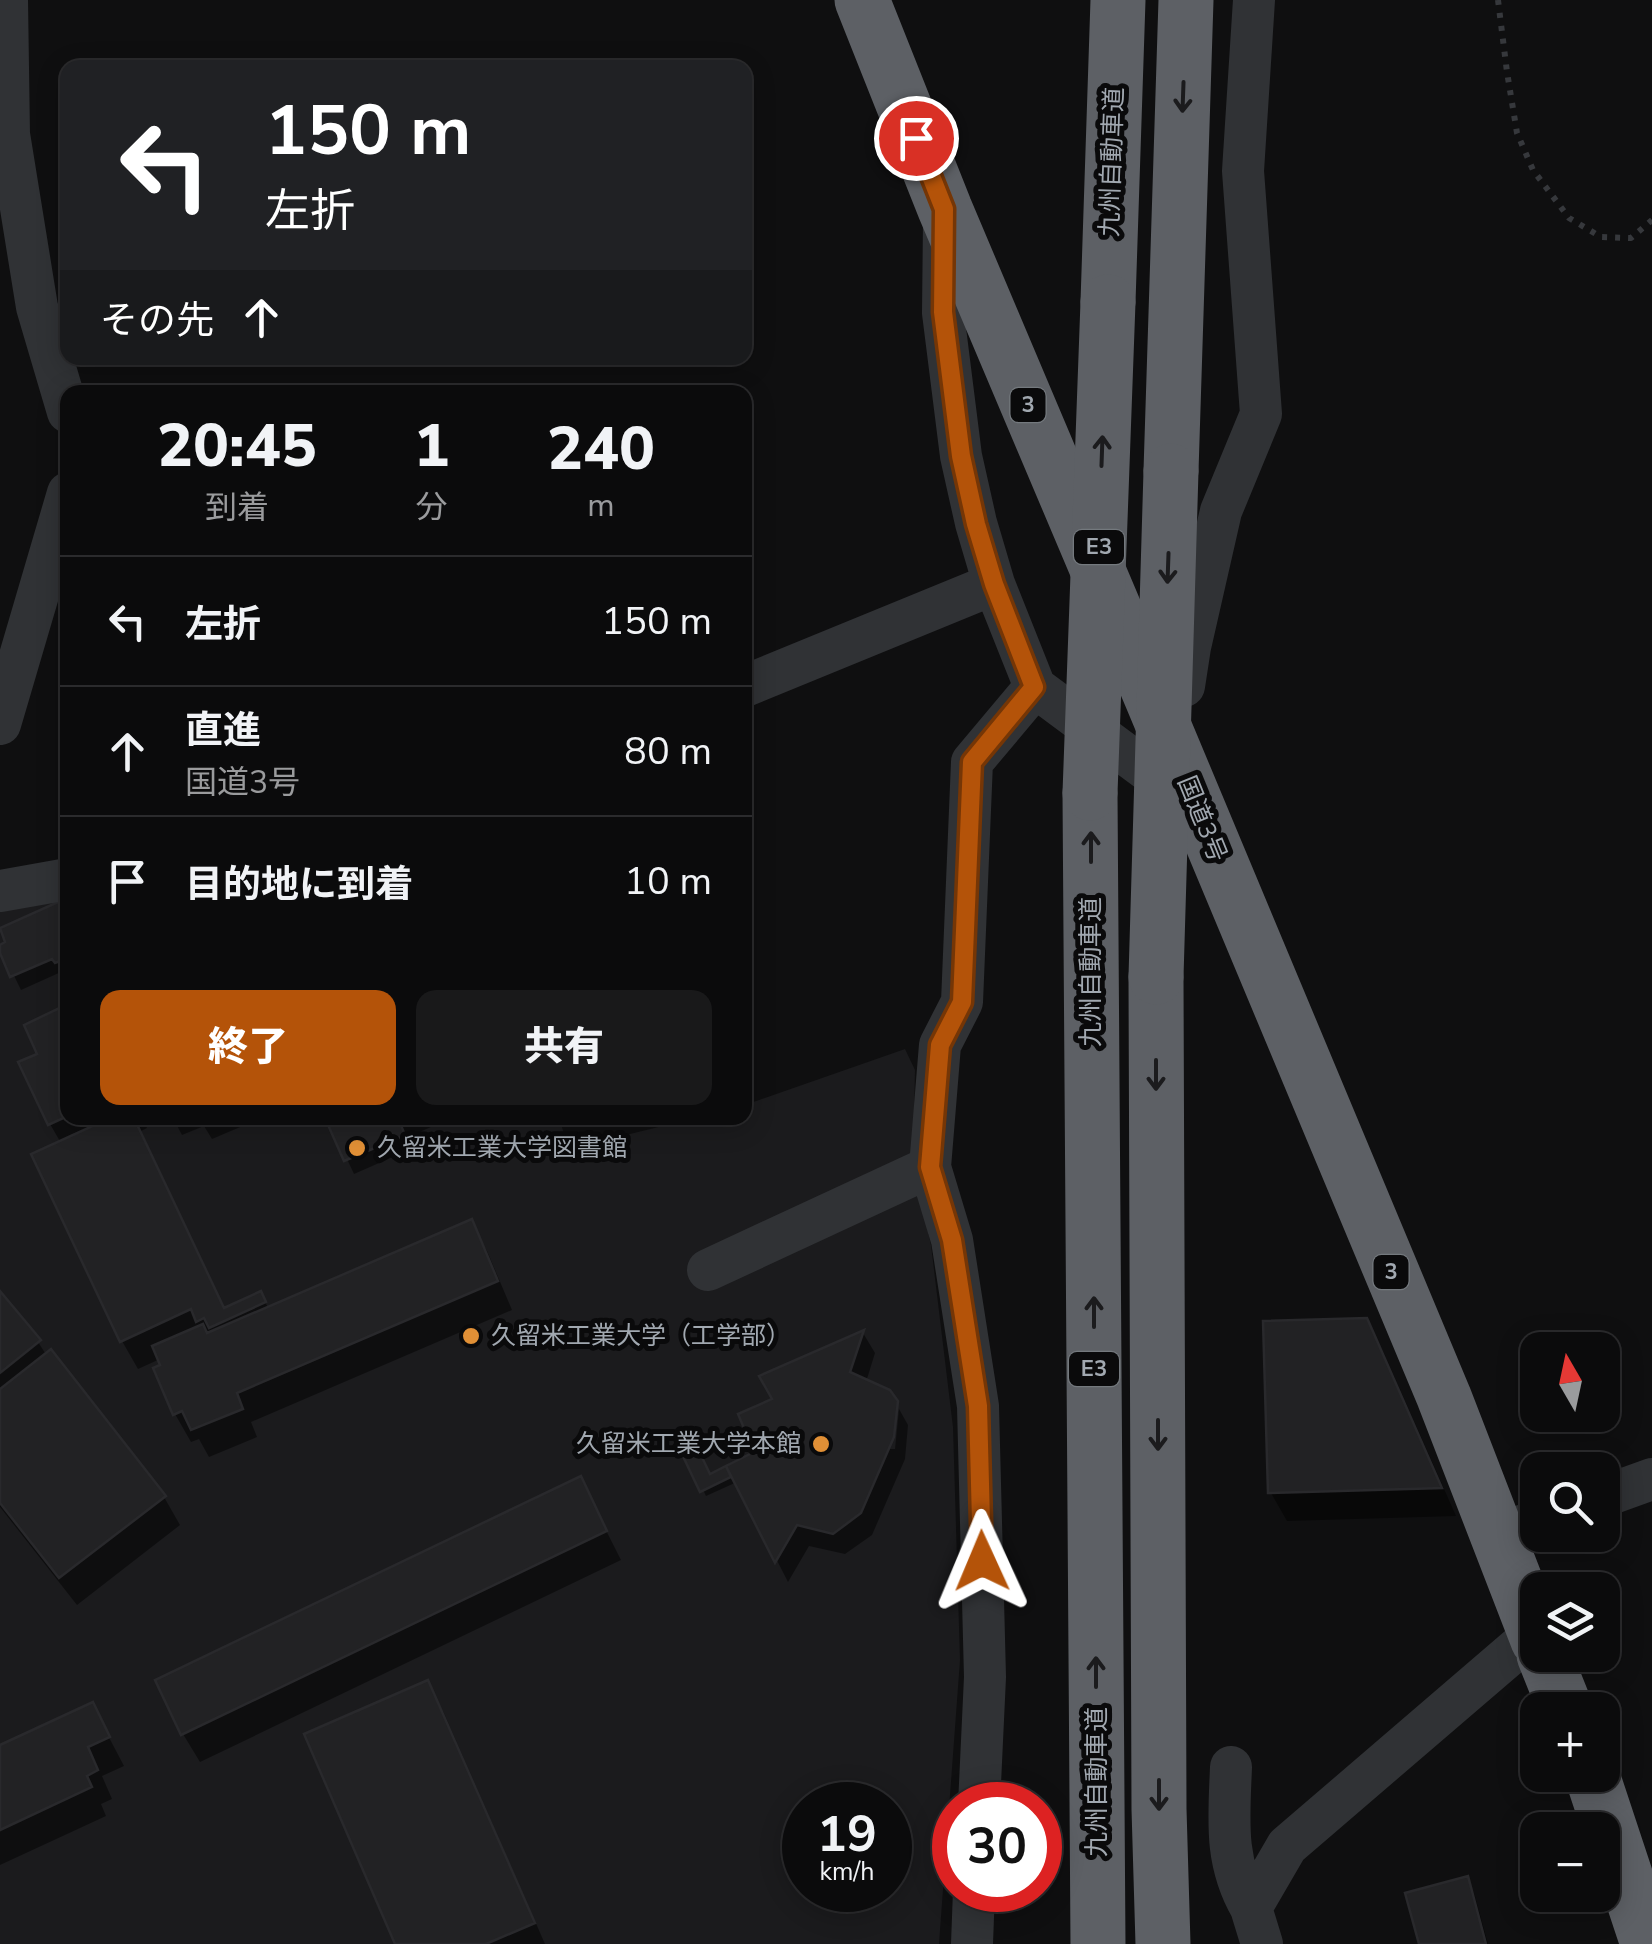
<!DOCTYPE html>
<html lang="ja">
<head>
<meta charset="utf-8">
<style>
  :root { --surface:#0b0b0c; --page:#19191a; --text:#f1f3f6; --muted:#9a9b9d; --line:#2b2b2d; --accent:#b45309 }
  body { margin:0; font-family:"Nunito Sans","Noto Sans JP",sans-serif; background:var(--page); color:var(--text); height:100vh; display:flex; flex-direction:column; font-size:38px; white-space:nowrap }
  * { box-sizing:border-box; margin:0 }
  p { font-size:32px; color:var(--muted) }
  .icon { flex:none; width:55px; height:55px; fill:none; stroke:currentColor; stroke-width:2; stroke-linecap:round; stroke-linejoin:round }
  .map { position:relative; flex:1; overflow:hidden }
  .drawer { position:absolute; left:60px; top:385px; width:692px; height:740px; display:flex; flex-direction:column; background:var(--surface); border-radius:20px; box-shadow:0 5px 25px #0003,0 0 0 2px var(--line) }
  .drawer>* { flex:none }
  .hud { position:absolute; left:60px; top:60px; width:692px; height:305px; border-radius:20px; box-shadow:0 5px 25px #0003,0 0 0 2px var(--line); background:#202124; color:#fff; overflow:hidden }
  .needle { width:65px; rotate:351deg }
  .buttons { position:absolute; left:1520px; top:1332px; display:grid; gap:20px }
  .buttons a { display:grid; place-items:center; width:100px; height:100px; border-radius:20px; background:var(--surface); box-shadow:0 5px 25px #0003,0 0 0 2px var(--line); font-size:50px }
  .speed { position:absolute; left:782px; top:1782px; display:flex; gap:20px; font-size:50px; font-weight:700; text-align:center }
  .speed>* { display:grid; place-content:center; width:130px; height:130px; border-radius:50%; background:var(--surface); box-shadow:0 5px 25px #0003,0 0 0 2px var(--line); line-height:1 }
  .speed small { font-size:25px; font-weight:400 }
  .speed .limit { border:15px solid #d22; background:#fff; color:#111 }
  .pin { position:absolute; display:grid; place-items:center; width:85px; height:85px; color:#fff; margin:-42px; border:5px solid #fff; border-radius:50%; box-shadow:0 2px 10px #0007 }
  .me { position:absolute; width:110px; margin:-55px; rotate:359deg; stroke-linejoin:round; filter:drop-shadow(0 0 8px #0008) }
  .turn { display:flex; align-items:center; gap:35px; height:210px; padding:0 40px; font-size:45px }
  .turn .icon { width:130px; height:130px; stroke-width:2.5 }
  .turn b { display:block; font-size:70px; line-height:85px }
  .then { display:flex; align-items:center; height:95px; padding:0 40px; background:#0003; gap:20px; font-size:38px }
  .eta { display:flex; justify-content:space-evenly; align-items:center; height:170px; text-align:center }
  .eta b { font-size:60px; font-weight:800; line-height:70px }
  .button { display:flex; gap:20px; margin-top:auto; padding:20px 40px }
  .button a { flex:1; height:115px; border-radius:20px; background:var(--accent); color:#fff; font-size:40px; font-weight:800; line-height:115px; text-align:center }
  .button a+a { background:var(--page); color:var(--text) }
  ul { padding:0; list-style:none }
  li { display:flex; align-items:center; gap:30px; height:130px; padding:0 40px; border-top:2px solid var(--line) }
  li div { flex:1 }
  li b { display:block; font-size:38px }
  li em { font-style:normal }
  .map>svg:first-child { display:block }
</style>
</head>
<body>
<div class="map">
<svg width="1652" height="1944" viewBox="0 0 1652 1944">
  <rect width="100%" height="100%" fill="#0f0f10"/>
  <path fill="#1b1b1d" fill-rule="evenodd" d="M67 894 68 1118H559L569 1149 695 1118H745V1105L905 1049 915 1070 913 1166 931 1245 953 1427 960 1660 939 1944H0V909ZM805 1805H890V1890H805Z"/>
  <path fill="#0007" d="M66 901 68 975 65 976 61 972 21 990 0 947Z
    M68 1007V1118H142L147 1128 141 1131 225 1310 260 1294 269 1309 471 1223 487 1251 512 1310 251 1422 257 1437 209 1457 199 1439 191 1442 175 1414 160 1359 138 1369 122 1341 61 1143 50 1124 41 1055Z
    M173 1118H243L245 1125 212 1139 204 1126 182 1135Z
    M328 1118H438L440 1123 406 1138 411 1149 354 1174Z
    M0 1295 38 1342 47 1356 164 1497 180 1525 77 1605 0 1507Z
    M1365 1321 1382 1349 1456 1516 1287 1521 1271 1493Z
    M863 1333 875 1353 866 1382 888 1392 898 1408H895L890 1449H895L899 1409 908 1425 905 1459 872 1535 845 1554 809 1546 788 1582 737 1482 706 1496 685 1453 709 1477 757 1453 775 1400 763 1378Z
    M580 1479 621 1560 200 1762 183 1734Z
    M427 1683 443 1711 545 1944H398Z
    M92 1705 124 1766 102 1776 112 1799 101 1804 106 1816 0 1865V1748Z
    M1466 1879 1474 1893 1488 1944H1421Z"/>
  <path fill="#222224" stroke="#29292c" stroke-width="2.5" d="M67 898 68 958 55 963 52 959 10 977 0 953V945L5 942 0 928Z
    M68 1004V1116L48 1125 18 1062 37 1054 24 1025Z
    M110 1118H134L224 1308 261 1291 266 1302 209 1328 204 1318 196 1322 191 1309 120 1342 31 1154Z
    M325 1118H414L400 1123 405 1135 344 1161Z
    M472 1219 498 1281 237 1393 243 1409 191 1430 182 1411 173 1415 153 1368 160 1365 152 1346 203 1324 207 1333Z
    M0 1291 41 1340 0 1373Z
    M1367 1318 1442 1488 1268 1493 1263 1321Z
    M864 1330 850 1372 890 1390 898 1401 894 1437 861 1513 833 1534 797 1525 775 1563 726 1466 754 1452 738 1414 772 1399 759 1376Z
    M51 1349 166 1496 59 1578 0 1503V1389Z
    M696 1445 710 1474 726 1466 731 1477 700 1492 681 1452Z
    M581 1476 607 1531 181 1735 155 1680Z
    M428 1680 535 1923 486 1944H395L304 1734Z
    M93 1702 110 1737 88 1747 98 1770 87 1776 92 1787 0 1830V1745Z
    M1468 1876 1486 1944H1419L1405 1893Z"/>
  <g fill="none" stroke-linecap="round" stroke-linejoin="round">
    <path stroke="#36383c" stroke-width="6" stroke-dasharray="5 8" stroke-linecap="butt" d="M1498 0 1507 72 1517 133 1533 170 1569 218 1601 237 1631 238 1652 220"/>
    <path stroke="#303235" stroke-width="42" d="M7 0 9 134 37 307 68 412
      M944 220 943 313 961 456 976 523 994 584 1035 687 1182 796
      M745 686 994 584
      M1184 686 1190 647 1221 511 1261 414 1243 171 1254 0
      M0 724 68 493
      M0 891 68 879
      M708 1270 930 1167
      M1602 1497 1652 1479
      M1497 1535 1538 1520
      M1231 1767C1229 1819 1224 1861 1251 1908
      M979 1805 985 1677 978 1406 952 1240 930 1167 940 1045 962 1002 972 762 1035 687
      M972 1944 974 1890
      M1262 1944 1251 1908 1287 1846 1535 1633"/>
    <path stroke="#5d6065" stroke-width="55" d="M862 0 945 209 1151 696 1444 1397 1538 1640
      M1108 302 1118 0
      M1171 471 1186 0
      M1090 793 1098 1944
      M1156 977 1159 1809 1163 1944
      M1544 1655 1566 1710
      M1592 1775 1648 1944"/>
    <path stroke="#5d6065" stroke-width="55" d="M1090 793 1108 302
      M1156 977 1171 471"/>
  </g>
  <defs><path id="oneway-shaft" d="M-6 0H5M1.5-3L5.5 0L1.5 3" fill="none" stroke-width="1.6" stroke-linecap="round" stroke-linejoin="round" transform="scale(2.5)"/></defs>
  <g stroke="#1b1b1d">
    <use href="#oneway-shaft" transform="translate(1183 97) rotate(92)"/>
    <use href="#oneway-shaft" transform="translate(1102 451) rotate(-88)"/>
    <use href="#oneway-shaft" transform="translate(1168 568) rotate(92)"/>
    <use href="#oneway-shaft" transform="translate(1091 847) rotate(-90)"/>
    <use href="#oneway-shaft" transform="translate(1156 1075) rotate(90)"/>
    <use href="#oneway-shaft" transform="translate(1094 1312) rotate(-90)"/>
    <use href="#oneway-shaft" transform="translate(1158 1435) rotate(90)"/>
    <use href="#oneway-shaft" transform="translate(1096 1672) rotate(-90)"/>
    <use href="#oneway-shaft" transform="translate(1159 1795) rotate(90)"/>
  </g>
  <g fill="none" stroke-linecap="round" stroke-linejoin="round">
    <defs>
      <path id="route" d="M916 138 944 209 943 312 961 456 976 524 994 584 1034 687 972 762 962 1002 940 1045 930 1167 952 1240 978 1406 982 1561"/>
    </defs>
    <use href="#route" stroke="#753606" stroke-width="25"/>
    <use href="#route" stroke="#b45309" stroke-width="18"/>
  </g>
  <g fill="#e19036" stroke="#0a0a0b" stroke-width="4">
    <circle cx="357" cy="1148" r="10"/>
    <circle cx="471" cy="1336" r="10"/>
    <circle cx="821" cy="1444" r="10"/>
  </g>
  <g text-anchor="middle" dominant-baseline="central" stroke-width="10" stroke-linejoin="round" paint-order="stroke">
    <g fill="#0a0a0b" stroke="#74797e" stroke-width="2.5">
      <rect x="1010.5" y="388" width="35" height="34" rx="8"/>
      <rect x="1074" y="530" width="50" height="34" rx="8"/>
      <rect x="1373.5" y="1255" width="35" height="34" rx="8"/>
      <rect x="1069" y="1352" width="50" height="34" rx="8"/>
    </g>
    <g font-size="22" font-weight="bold" fill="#a1a8b0">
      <text x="1028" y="405">3</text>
      <text x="1099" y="547">E3</text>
      <text x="1391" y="1272">3</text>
      <text x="1094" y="1369">E3</text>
    </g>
    <g font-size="25" fill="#a1a8b0" stroke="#0a0a0b">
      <text transform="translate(1112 162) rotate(-88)">九州自動車道</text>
      <text transform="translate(1202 819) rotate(68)">国道3号</text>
      <text transform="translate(1091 972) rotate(-90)">九州自動車道</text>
      <text transform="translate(1097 1782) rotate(-90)">九州自動車道</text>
    </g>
    <g font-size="25" fill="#a1a8b0" stroke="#0a0a0b" text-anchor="start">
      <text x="377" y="1148">久留米工業大学図書館</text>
      <text x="491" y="1336">久留米工業大学（工学部）</text>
      <text x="801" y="1444" text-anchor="end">久留米工業大学本館</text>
    </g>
  </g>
</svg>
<div class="buttons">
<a><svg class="needle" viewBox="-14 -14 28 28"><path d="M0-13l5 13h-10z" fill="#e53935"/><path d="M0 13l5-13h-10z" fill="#9a9b9d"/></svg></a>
<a><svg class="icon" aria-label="search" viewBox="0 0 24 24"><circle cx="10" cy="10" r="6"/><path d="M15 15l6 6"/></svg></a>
<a><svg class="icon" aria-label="layers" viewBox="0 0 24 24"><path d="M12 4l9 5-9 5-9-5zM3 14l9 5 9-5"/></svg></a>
<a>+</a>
<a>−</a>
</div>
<div class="speed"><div>19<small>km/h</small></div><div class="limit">30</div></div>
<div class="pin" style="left:916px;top:138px;background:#d93025"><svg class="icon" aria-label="arrive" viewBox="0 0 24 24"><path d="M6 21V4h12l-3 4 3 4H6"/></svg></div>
<svg class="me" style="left:982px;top:1561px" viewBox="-20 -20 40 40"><path d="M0-17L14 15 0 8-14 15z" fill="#b45309" stroke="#fff" stroke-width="4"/></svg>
<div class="hud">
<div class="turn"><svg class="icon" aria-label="left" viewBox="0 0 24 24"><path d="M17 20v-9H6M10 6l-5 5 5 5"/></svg><div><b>150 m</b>左折</div></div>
<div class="then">その先<svg class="icon" aria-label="ahead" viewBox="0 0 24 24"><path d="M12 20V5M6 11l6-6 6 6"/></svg></div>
</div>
<section class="drawer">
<div class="eta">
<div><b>20:45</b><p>到着</p></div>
<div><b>1</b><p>分</p></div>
<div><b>240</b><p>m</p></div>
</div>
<ul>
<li><svg class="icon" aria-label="left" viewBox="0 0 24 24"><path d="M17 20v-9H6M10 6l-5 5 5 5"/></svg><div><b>左折</b></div><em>150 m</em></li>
<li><svg class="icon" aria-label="ahead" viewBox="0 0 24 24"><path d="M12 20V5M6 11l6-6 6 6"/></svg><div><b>直進</b><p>国道3号</p></div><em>80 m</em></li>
<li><svg class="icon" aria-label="arrive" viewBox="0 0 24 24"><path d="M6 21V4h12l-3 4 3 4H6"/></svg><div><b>目的地に到着</b></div><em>10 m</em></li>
</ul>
<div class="button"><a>終了</a><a>共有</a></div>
</section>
</div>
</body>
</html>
